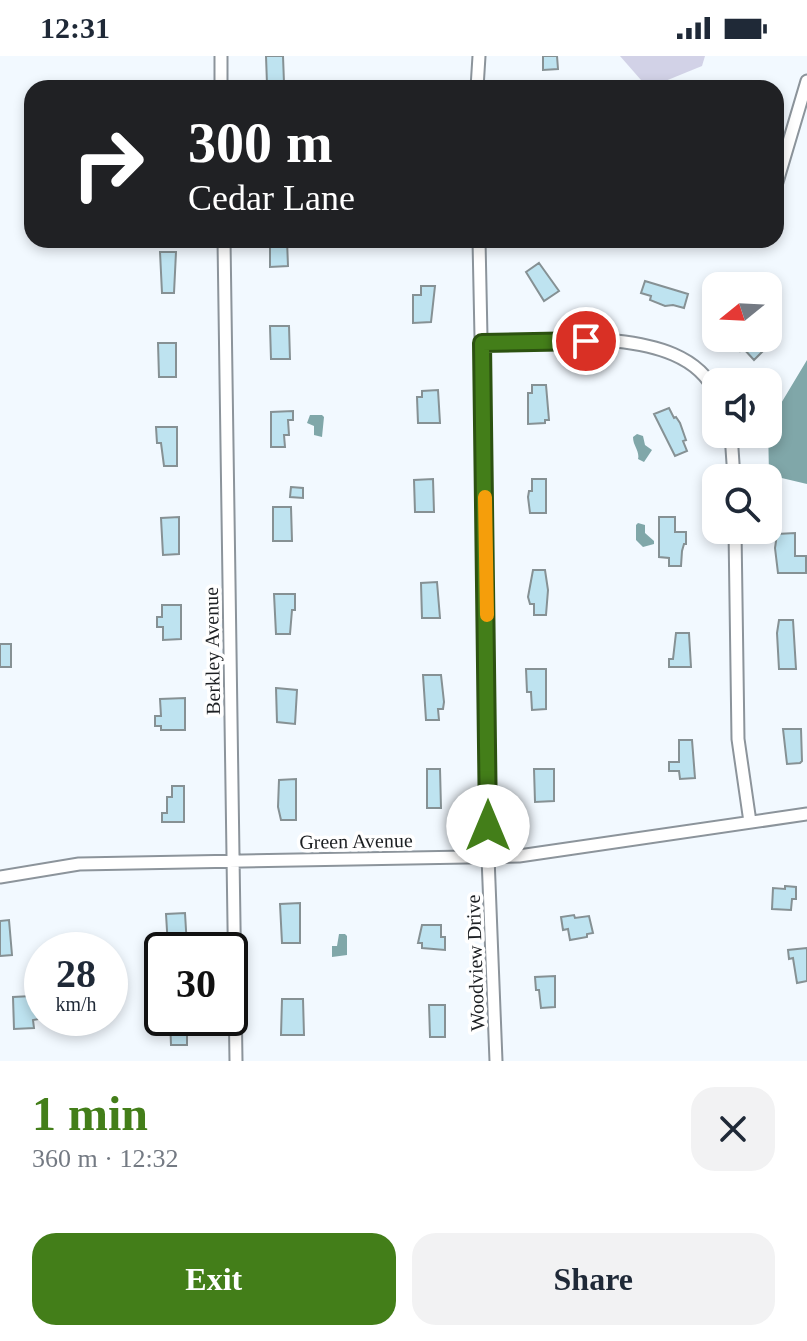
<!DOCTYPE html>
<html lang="en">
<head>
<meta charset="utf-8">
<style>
  :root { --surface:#fff; --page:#f2f2f3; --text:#1f2937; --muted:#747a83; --accent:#437e19 }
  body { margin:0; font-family:Georgia,serif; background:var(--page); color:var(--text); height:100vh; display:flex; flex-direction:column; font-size:30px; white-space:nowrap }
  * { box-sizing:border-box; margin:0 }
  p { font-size:26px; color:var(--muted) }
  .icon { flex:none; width:44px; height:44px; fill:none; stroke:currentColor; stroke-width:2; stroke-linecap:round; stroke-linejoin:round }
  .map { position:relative; height:1005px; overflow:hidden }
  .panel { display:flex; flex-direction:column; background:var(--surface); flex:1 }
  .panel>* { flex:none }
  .guide { position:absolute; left:24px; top:24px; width:760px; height:168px; border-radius:24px; box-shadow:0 4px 12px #0003; background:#202124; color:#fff; overflow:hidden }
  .needle { width:52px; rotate:252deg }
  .tools { position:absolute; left:702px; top:216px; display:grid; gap:16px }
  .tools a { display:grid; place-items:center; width:80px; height:80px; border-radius:16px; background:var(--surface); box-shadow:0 4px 12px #0003; font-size:40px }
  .speed { position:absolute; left:24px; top:876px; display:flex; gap:16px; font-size:40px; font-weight:700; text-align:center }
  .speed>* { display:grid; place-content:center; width:104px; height:104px; border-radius:50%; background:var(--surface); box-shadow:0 4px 12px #0003; line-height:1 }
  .speed small { font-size:20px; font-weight:400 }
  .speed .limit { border:4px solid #111; border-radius:12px; background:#fff; color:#111 }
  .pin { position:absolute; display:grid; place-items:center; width:68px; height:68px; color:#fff; margin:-34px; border:4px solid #fff; border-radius:50%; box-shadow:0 2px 8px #0007 }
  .me { position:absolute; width:88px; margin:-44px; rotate:0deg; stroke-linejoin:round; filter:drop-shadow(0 0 6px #0008) }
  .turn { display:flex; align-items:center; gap:28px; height:168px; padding:0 32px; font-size:36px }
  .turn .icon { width:104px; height:104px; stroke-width:2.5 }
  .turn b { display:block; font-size:56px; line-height:68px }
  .round { display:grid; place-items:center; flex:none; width:84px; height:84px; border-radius:24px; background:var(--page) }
  .headline { display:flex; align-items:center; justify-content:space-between; height:136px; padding:0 32px }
  h1 { font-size:48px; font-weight:600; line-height:60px; color:var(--accent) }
  .primary-button { display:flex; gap:16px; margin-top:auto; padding:16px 32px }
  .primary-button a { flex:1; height:92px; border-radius:24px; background:var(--accent); color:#fff; font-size:32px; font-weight:600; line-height:92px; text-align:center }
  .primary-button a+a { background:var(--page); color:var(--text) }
  .status { display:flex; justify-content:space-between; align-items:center; height:56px; padding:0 40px; background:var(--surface); direction:ltr }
  .status svg { height:22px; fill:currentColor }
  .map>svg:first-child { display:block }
</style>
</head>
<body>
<div class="status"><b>12:31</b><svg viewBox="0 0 49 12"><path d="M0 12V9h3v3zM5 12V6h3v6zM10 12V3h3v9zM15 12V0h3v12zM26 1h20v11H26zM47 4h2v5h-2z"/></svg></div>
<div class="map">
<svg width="807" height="1005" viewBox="0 0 807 1005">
  <rect width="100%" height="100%" fill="#f2f9ff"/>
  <path fill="#d2d2e7" d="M620 0H705L702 10 648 32Z"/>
  <path fill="#80a7a9" d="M807 304V428L769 419 768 369Z
    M310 359H322L324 361 322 381 314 379V370L307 367Z
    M637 378 643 380 645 389 652 394 644 406 638 403C640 395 633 390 633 381Z
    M638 467 645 469V477L654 485V488L643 491 636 484V469Z
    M339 878H345L347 880V899L332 901V890H337Z"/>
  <path fill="#bee3f0" stroke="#869194" stroke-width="2" d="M266 0H283L284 27 267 28Z
    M543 0H557L558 13 543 14Z
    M270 184H287L288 210 270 211Z
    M160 196H176L174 237H162Z
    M539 207 559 235 544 245 526 216Z
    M645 225 688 238 684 252 673 249 665 250 650 244 651 240 641 237Z
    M421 230H435L431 266 413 267V239H421Z
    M270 270H289L290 303H271Z
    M740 282H758L767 291 754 304 743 292 740 295 734 288Z
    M158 287H176V321H159Z
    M532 329H546L549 364H545V367L528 368V337H532Z
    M438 334 440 367H418L417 341H422V335Z
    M669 352 674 362 676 361 680 367 686 384 683 385 687 395 675 400 654 358Z
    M293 355V364H288L289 379H284L285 391H271V356Z
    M156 371H177V410H164L161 387H157Z
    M433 423 434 456H415L414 424Z
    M532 423H546V457H530L528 441 529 435H532Z
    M291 431 303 432V442L290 441Z
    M273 451H291L292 485H273Z
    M179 461V498L163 499 161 462Z
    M659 461H675V476H686V488H684L682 495 681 510H669V502L659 501Z
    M795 477V500H806V517H778L775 492 777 478Z
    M533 514H545L548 534 546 559H534V548H530L528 541Z
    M437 526 440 562H422L421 527Z
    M274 538H295V554H292L290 578H276Z
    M162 549H181V583L163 584V571H157V561H162Z
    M779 564H793L796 613H779L777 577Z
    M676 577H689L691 611H669V603H673Z
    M0 588H11V611H0Z
    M526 613H546V653L532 654 531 636H527Z
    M423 619H441L444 646 443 653H438L439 664H426Z
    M276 632 297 634 295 668 277 666Z
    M185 642V674H161V670H155V660H161L160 643Z
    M783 673H801L802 705 800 707 787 708Z
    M679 684H692L695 722 680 723 679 715H669V706H679Z
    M427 713H440L441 752H427Z
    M534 713H554V745L535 746Z
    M296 723V764H281L278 751 279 724Z
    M172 730H184V766H162V757H167V741H172Z
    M785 830 796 831V843H792L791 854 772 853 773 832 785 833Z
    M300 847V887H282L280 848Z
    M185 857 187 891H168L166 858Z
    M574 859 575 862 589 860 593 877 587 878V881L570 884 568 873 563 874 561 861Z
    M9 864 12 899 0 900V865Z
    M422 869H441V881H445V894L422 892V887H418Z
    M807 892V925L797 927 793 902 789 903 788 894Z
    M555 920V951L541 952 539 934H536L535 921Z
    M32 940 33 953 38 952 39 963 33 964 34 972 14 973 13 941Z
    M282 943H303L304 979H281Z
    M429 949H445V981H430Z
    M170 962H187V989H171Z"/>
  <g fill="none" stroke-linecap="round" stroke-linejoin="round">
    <defs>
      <path id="minor" d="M221 0V32
        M477 32 479 0
        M777 126 807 25
        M224 184 236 1005
        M479 184 488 621V801L496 1005
        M482 287 616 285C653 289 699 299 716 338
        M731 378 734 422
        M735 474 738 683 750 766
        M0 821 79 808 519 800 807 758"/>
    </defs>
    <use href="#minor" stroke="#8c949b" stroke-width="15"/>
    <use href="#minor" stroke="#fff" stroke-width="11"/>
  </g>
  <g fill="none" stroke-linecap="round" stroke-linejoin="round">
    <defs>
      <path id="route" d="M488 770 482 287 586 285"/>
    </defs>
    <use href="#route" stroke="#2c5210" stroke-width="20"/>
    <use href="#route" stroke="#437e19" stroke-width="14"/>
    <path stroke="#f59e0b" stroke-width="14" d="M485 441 487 559"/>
  </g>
  <g text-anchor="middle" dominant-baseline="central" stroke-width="7" stroke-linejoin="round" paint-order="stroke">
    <g font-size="20" fill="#1c1f22" stroke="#fff">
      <text transform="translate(212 595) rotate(-91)">Berkley Avenue</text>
      <text transform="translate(356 785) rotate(-1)">Green Avenue</text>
      <text transform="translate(475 907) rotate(-92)">Woodview Drive</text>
    </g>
  </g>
</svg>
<div class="tools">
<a><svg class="needle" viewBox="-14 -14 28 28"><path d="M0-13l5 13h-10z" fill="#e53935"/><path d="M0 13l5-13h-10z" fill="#747a83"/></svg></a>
<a><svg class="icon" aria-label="sound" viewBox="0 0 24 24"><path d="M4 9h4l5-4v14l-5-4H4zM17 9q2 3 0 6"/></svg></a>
<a><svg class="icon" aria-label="search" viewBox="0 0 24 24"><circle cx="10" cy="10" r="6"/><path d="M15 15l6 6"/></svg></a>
</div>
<div class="speed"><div>28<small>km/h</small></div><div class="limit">30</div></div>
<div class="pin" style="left:586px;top:285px;background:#d93025"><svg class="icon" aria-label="arrive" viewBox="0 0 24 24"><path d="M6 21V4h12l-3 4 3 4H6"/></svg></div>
<svg class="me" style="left:488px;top:770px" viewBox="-20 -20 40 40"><circle r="19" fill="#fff"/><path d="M0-13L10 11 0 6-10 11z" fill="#437e19"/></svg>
<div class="guide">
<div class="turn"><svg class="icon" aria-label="right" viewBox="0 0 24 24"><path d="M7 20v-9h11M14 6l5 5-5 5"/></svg><div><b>300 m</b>Cedar Lane</div></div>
</div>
</div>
<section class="panel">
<div class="headline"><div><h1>1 min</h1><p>360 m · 12:32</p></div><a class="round"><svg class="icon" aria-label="close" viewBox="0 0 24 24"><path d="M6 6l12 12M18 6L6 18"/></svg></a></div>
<div class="primary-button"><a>Exit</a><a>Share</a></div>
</section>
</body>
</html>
